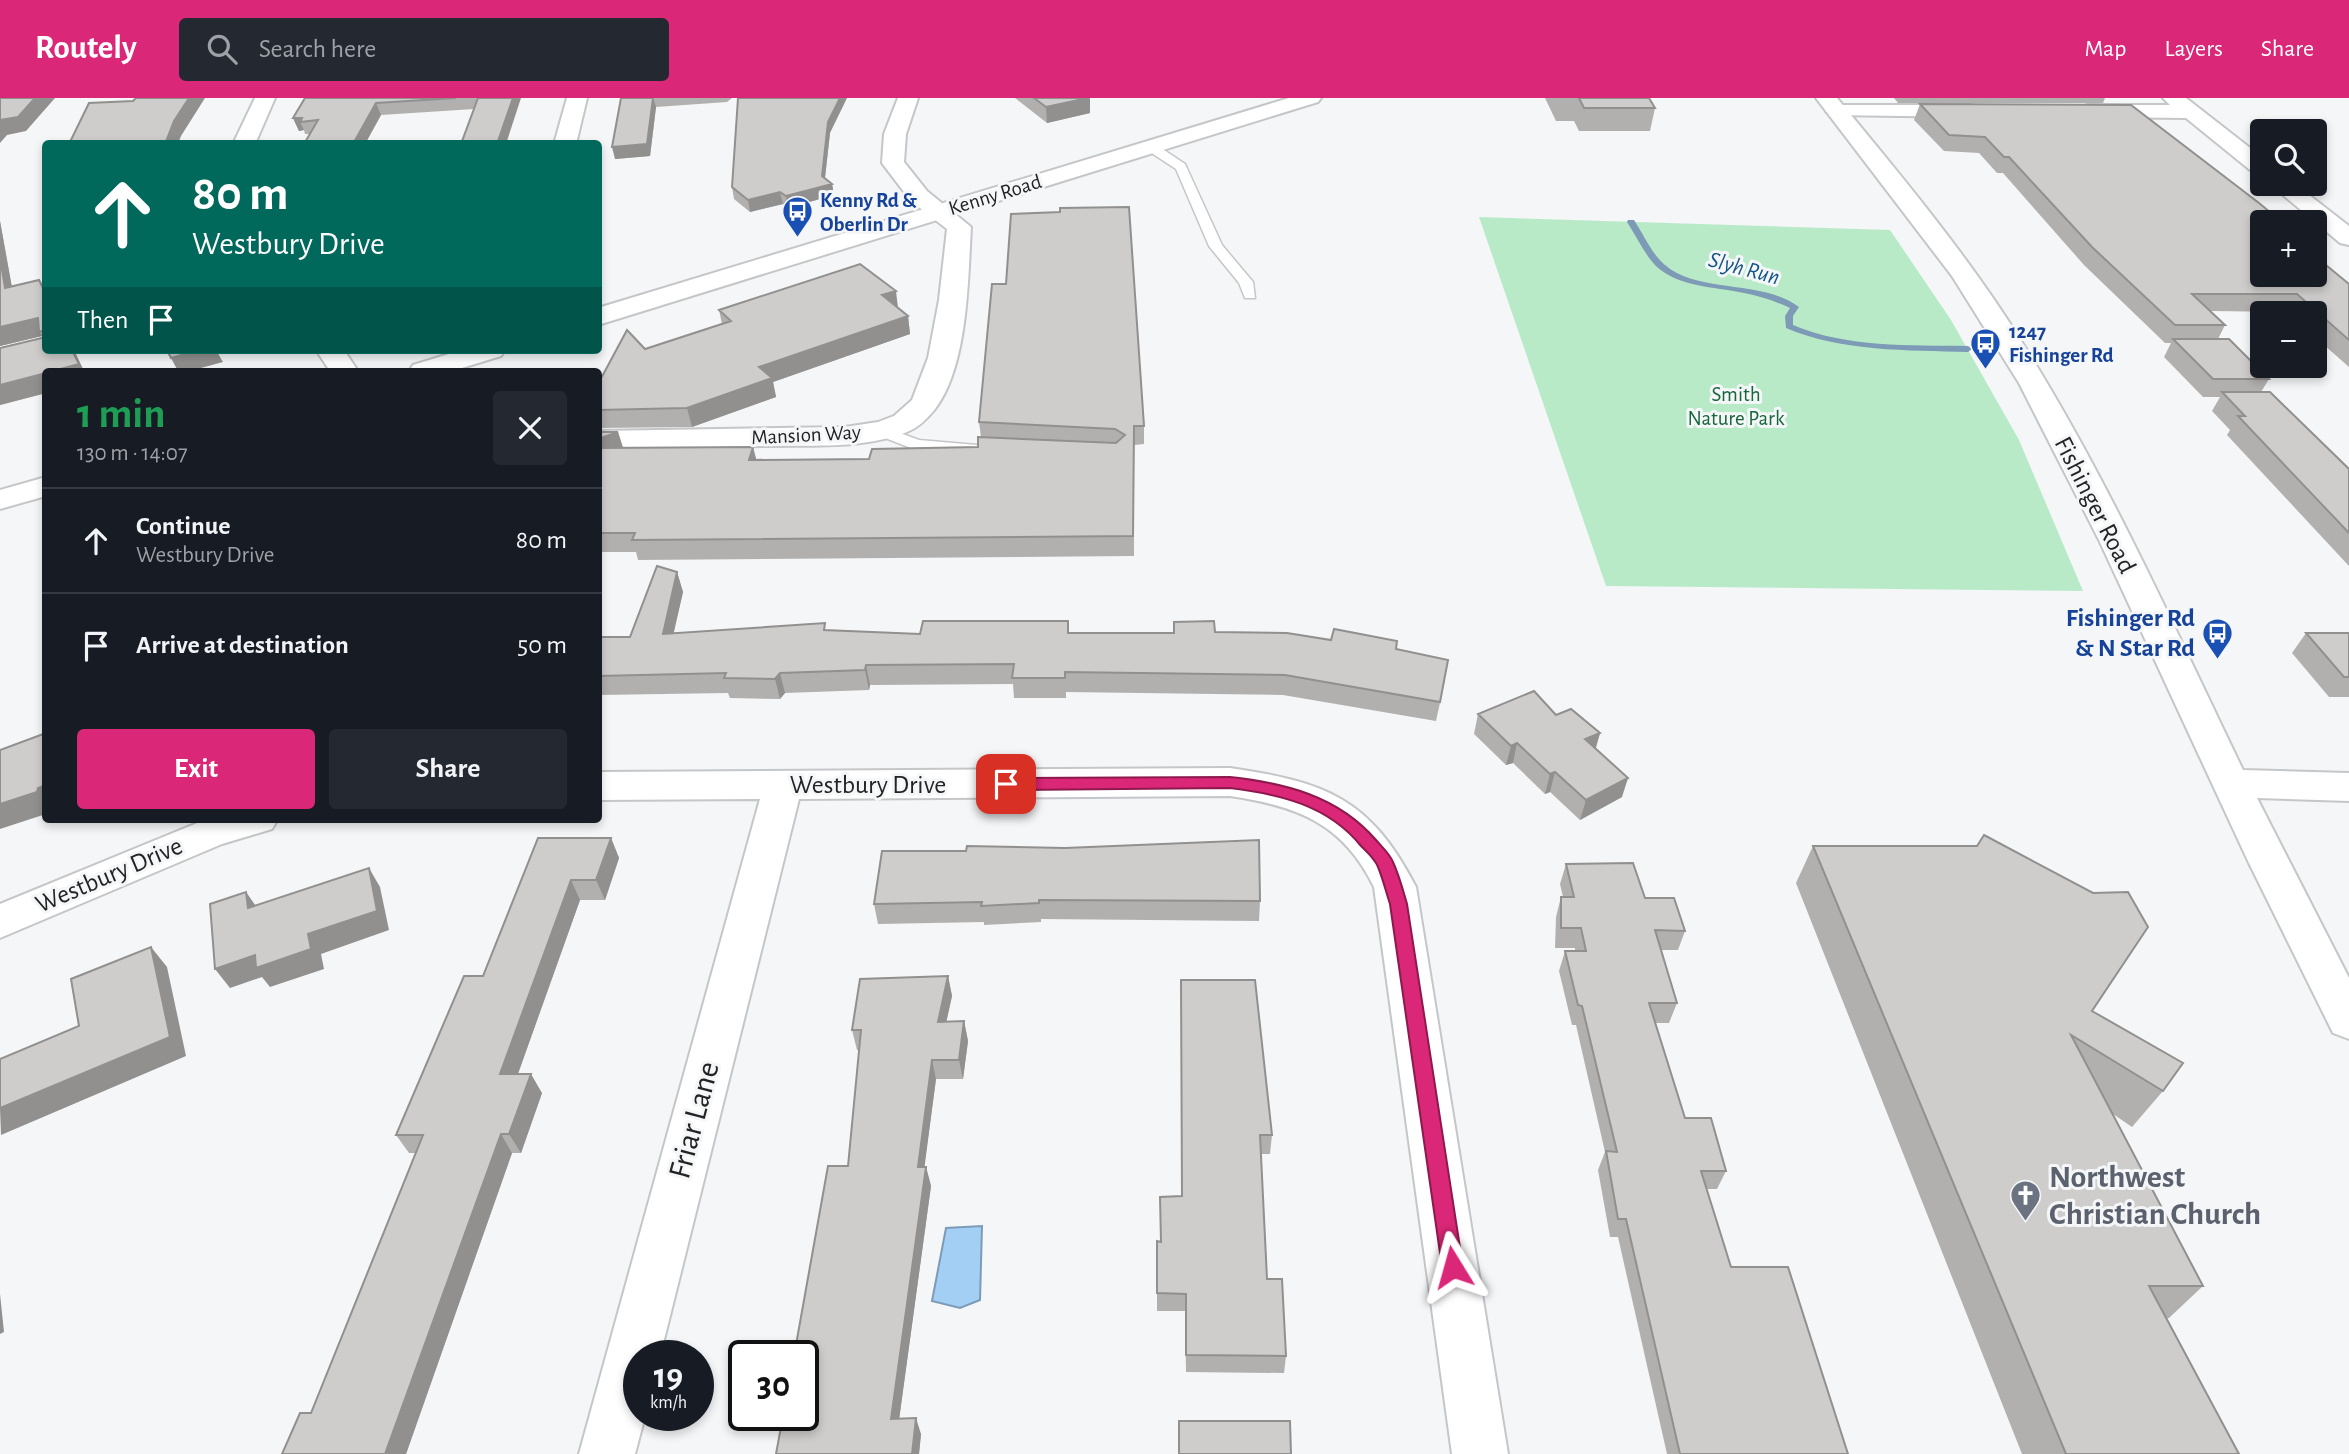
<!DOCTYPE html>
<html lang="en">
<head>
<meta charset="utf-8">
<style>
  :root { --surface:#171b24; --page:#242831; --text:#f1f3f6; --muted:#9ea1a6; --line:#363941; --accent:#db2777 }
  body { margin:0; font-family:"Alegreya Sans",sans-serif; background:var(--page); color:var(--text); height:100vh; display:flex; flex-direction:column; font-size:26px; white-space:nowrap }
  * { box-sizing:border-box; margin:0 }
  p { font-size:23px; color:var(--muted) }
  .icon { flex:none; width:38px; height:38px; fill:none; stroke:currentColor; stroke-width:2; stroke-linecap:round; stroke-linejoin:round }
  .map { position:relative; flex:1; overflow:hidden }
  .panel { position:absolute; left:42px; top:270px; width:560px; height:455px; display:flex; flex-direction:column; background:var(--surface); border-radius:7px; box-shadow:0 4px 10px #0003 }
  .panel>* { flex:none }
  .hud { position:absolute; left:42px; top:42px; width:560px; height:214px; border-radius:7px; box-shadow:0 4px 10px #0003; background:#00695c; color:#fff; overflow:hidden }
  .buttons { position:absolute; left:2250px; top:21px; display:grid; gap:14px }
  .buttons a { display:grid; place-items:center; width:77px; height:77px; border-radius:7px; background:var(--surface); box-shadow:0 4px 10px #0003; font-size:35px }
  .speed { position:absolute; left:623px; top:1242px; display:flex; gap:14px; font-size:35px; font-weight:700; text-align:center }
  .speed>* { display:grid; place-content:center; width:91px; height:91px; border-radius:50%; background:var(--surface); box-shadow:0 4px 10px #0003; line-height:1 }
  .speed small { font-size:18px; font-weight:400 }
  .speed .limit { border:4px solid #111; border-radius:10px; background:#fff; color:#111 }
  .pin { position:absolute; display:grid; place-items:center; width:60px; height:60px; color:#fff; margin:-30px; border-radius:14px; box-shadow:0 4px 10px #0006 }
  .me { position:absolute; width:77px; margin:-38px; rotate:352deg; stroke-linejoin:round; filter:drop-shadow(0 0 5px #0008) }
  .turn { display:flex; align-items:center; gap:24px; height:147px; padding:0 35px; font-size:32px }
  .turn .icon { width:91px; height:91px; stroke-width:2.5 }
  .turn b { display:block; font-size:49px; line-height:60px }
  .then { display:flex; align-items:center; height:66px; padding:0 35px; background:#0003; gap:14px; font-size:26px }
  .round { display:grid; place-items:center; flex:none; width:74px; height:74px; border-radius:7px; background:var(--page) }
  .head { display:flex; align-items:center; justify-content:space-between; height:119px; padding:0 35px }
  h1 { font-size:42px; font-weight:600; line-height:52px; color:#1e9e55 }
  .button { display:flex; gap:14px; margin-top:auto; padding:14px 35px }
  .button a { flex:1; height:80px; border-radius:7px; background:var(--accent); color:#fff; font-size:28px; font-weight:600; line-height:80px; text-align:center }
  .button a+a { background:var(--page); color:var(--text) }
  ul { padding:0; list-style:none }
  li { display:flex; align-items:center; gap:21px; height:105px; padding:0 35px; border-top:2px solid var(--line) }
  li div { flex:1 }
  li b { display:block; font-size:26px }
  li em { font-style:normal }
  header { display:flex; align-items:center; gap:42px; box-sizing:border-box; height:98px; padding:0 35px; background:var(--accent); color:#fff }
  header strong { font-size:33px }
  nav { display:flex; gap:38px; margin-inline-start:auto; font-size:24px }
  .search { width:490px; height:63px; background:var(--page); display:flex; align-items:center; gap:18px; box-sizing:border-box; padding:0 24px; border-radius:7px; color:var(--muted); font-size:26px }
  .map>svg:first-child { display:block }
</style>
</head>
<body>
<header>
<strong>Routely</strong>
<div class="search"><svg class="icon" aria-label="search" viewBox="0 0 24 24"><circle cx="10" cy="10" r="6"/><path d="M15 15l6 6"/></svg>Search here</div>
<nav><a>Map</a><a>Layers</a><a>Share</a></nav>
</header>
<div class="map">
<svg width="2349" height="1356" viewBox="0 0 2349 1356">
  <rect width="100%" height="100%" fill="#f4f6f8"/>
  <path fill="#b9eac8" d="M1479 119 1890 132 1951 222 2019 342 2083 493 1606 488Z"/>
  <path fill="#a4cff5" stroke="#7d9bb6" stroke-width="2" d="M982 1128 980 1202 960 1210 932 1203 946 1130Z"/>
  <g fill="none" stroke-linecap="round" stroke-linejoin="round">
    <path fill="#7d9bb6" fill-rule="evenodd" d="M1628 122H1634C1644 137 1651 155 1665 167 1698 196 1762 181 1799 209L1793 218V227C1847 250 1910 247 1968 248L1972 251 1968 254C1907 252 1842 254 1786 230L1785 218 1790 210C1775 203 1760 198 1744 195 1716 189 1679 189 1657 169 1644 156 1637 139 1627 124Z"/>
    <defs>
      <path id="lane" d="M1147 46H1155L1185 66 1222 147 1253 184 1255 200H1245L1239 185 1209 148 1176 71 1147 52Z
        M881 328 919 342 977 347 985 352 977 357 916 352 875 336V330Z"/>
      <path id="street" d="M255 0H275L255 46H233Z
        M567 0H587L576 46H554Z
        M898 0H918L906 36 904 64 927 93 971 129C968 181 968 268 935 311 927 321 919 329 907 334 864 351 815 347 769 348 712 349 655 350 598 351V333L845 329 878 324 894 318 912 302 928 260 939 202 947 131 911 103 882 65 884 36Z
        M2163 0H2186L2263 60V78L2255 76 2186 20 2087 19 2076 13 2087 7H2170Z
        M1837 7H1971L1982 13 1971 19 1830 17 1826 13 1830 9Z
        M2270 86H2295L2349 128V147L2340 145Z
        M316 252H344L358 273H330Z
        M1230 670C1326 684 1370 700 1416 789L1508 1356H1452L1374 789C1343 725 1297 708 1230 698L799 701 660 1258H639V1318H645L635 1356H579L760 701 598 702V674Z
        M207 721H278L272 731 222 746 0 840V806Z"/>
      <path id="secondary" d="M1289 0H1321L1318 4 598 227V210Z
        M1816 0H1837C1903 80 1970 160 2025 249 2109 383 2174 529 2243 672L2349 675V703L2257 700 2349 880V941L2333 935 2248 763 2099 442 2019 285 1952 178Z
        M462 252H505L501 258 452 273H409L413 267Z
        M46 379V398L0 411V392Z"/>
    </defs>
    <use href="#lane" stroke="#c5c6c8" stroke-width="3"/>
    <use href="#street" stroke="#c5c6c8" stroke-width="4"/>
    <use href="#secondary" stroke="#c5c6c8" stroke-width="4"/>
    <use href="#lane" fill="#fff" fill-rule="evenodd"/>
    <use href="#street" fill="#fff" fill-rule="evenodd"/>
    <use href="#secondary" fill="#fff" fill-rule="evenodd"/>
  </g>
  <path fill="#b2b0af" d="M305 0H521L474 11 381 17 365 46H304L310 36H305L304 32 299 33 293 20Z
    M621 0H732L727 4 656 9 650 58 615 61Z
    M1015 0H1090V15L1047 25Z
    M1545 0H1649L1655 10 1650 33H1579L1574 23H1556Z
    M1894 0H2105L2103 5H1898Z
    M1920 6 2263 124 2349 186V269L2315 239V215H2288L2287 214 2211 213 2225 227 2218 241 2269 281 2261 294 2349 371V468L2227 337 2230 332 2212 313 2220 299H2203L2164 259 2171 245H2165L2084 167 2003 75H1997L1979 55 1944 53 1914 22Z
    M830 35 825 80 832 86 834 97 788 110 783 106 750 114 734 101 732 89Z
    M0 123 12 189 39 182 46 193V295L0 307V250L43 240 42 238 0 248Z
    M898 210 908 218 910 236 773 284 776 299 692 329 598 330V286L645 251 722 226 719 212Z
    M979 324 1144 328V346L1134 347V458L638 462 636 454H598V334H618L623 350 753 349 756 362 869 361 978 349 981 339Z
    M677 474 683 494 673 535 827 533 920 536 1068 523 1069 535H1174V524L1215 534 1396 551 1445 582 1436 623 1283 597 1066 594V600H1014L1013 586 870 587 869 592 785 595 780 601 730 600 728 595 598 597V539H630Z
    M2306 535H2349V599H2329L2292 555Z
    M1478 616 1556 617 1600 635 1596 650 1622 699 1580 722 1550 694 1545 696 1513 665 1506 667 1474 636Z
    M611 740 619 760 605 802H580L518 976 542 995 521 1055H512L406 1356H282L311 1315 415 1055H409L396 1037 483 878Z
    M1813 748 2092 913 2163 993 2132 1029 2113 1016 2203 1188 2169 1220H2167L2239 1356H2022L1796 785Z
    M882 753 1260 803 1259 823 1041 821V824L984 827V824L878 826 874 806Z
    M1566 766 1645 800 1685 833 1678 852H1661L1677 905 1669 925H1655L1685 1020 1726 1073 1717 1091H1707L1731 1169 1848 1356H1667L1618 1139H1610L1598 1072 1605 1054 1576 927H1572L1559 873 1565 853H1575V850H1555L1556 819 1561 799H1563L1560 786Z
    M948 878 952 898 946 924 964 923 968 943 963 981H936L924 1069H926L931 1088 899 1321 921 1336 919 1356H776L848 1068 859 952H857L852 932Z
    M1181 882 1272 1037 1270 1056H1261L1267 1181 1286 1258 1284 1275 1186 1274 1185 1213H1157V1195L1161 1144 1182 1098Z"/>
  <path fill="#91908f" d="M35 0H55L26 33 7 37 0 45V22Z
    M189 0H205L181 38 178 46H165L174 23Z
    M513 0H521L506 46H497Z
    M653 0 656 9 650 58 615 61 612 49Z
    M840 0H847L830 35 824 88 832 86 834 97 788 110 786 98 822 78 828 24Z
    M1090 0V15L1047 25 1046 9Z
    M376 5 381 17 365 46H353Z
    M293 20H302L300 24 304 32 299 33Z
    M780 94 783 106 750 114 748 102Z
    M0 123 15 207 5 190 0 159Z
    M896 193 898 210 882 197Z
    M908 218 910 236 773 284 776 299 692 329 687 310 759 269Z
    M38 220 39 233 42 238 0 248V229Z
    M72 252H74L84 273H53Z
    M199 252H216L223 264 190 273H178L171 260Z
    M46 275V295L0 307V287Z
    M618 334 624 353 598 362V341Z
    M753 349 758 368 749 362Z
    M677 474 683 494 669 556 663 536Z
    M866 567 870 587 869 592 865 572Z
    M780 575 785 595 780 601 775 581Z
    M1600 635 1594 655 1585 641Z
    M1517 645 1513 665 1506 667 1511 648Z
    M1555 674 1550 694 1545 696 1550 676Z
    M1628 680 1622 699 1580 722 1586 702Z
    M46 687V716L0 731V706Z
    M611 740 619 760 605 802 596 782Z
    M369 770 380 789 389 832 321 856 324 871 270 889 262 879 230 890 215 871 255 857 308 836Z
    M571 782 580 802 511 995 500 976Z
    M246 794 260 814 248 810Z
    M151 849 167 869 186 958 1 1037 0 1010 170 939Z
    M948 878 952 898 942 944 938 924Z
    M964 923 968 943 963 981 959 962Z
    M932 962 936 981 922 1088 918 1069Z
    M531 976 542 995 521 1055 509 1036Z
    M501 1036 512 1055 406 1356H385Z
    M926 1069 931 1088 897 1337 891 1321Z
    M0 1196 4 1234 0 1236Z
    M916 1320 921 1336 919 1356H912Z"/>
  <path fill="#cfcdcc" stroke="#91908f" stroke-width="2" d="M0 0H35L18 19 0 22Z
    M136 0H189L174 23 165 46H69L89 5 133 3Z
    M305 0H456L376 5 353 46H304L318 22 300 24 302 20H293Z
    M478 0H513L497 46H461Z
    M621 0H653L647 46 612 49Z
    M738 0H840L828 24 822 78 832 86 786 98 780 94 748 102 732 89Z
    M1034 0H1088L1046 9Z
    M1579 0H1649L1655 10H1584Z
    M1920 6 2131 7 2259 105 2282 124H2263V177H2315V158L2349 186V242L2297 196H2192L2225 227H2175L2092 149 2009 59H2004L1985 39 1949 37Z
    M1129 109 1144 328H1134L1133 438 632 442 635 435H598V350L753 349 749 362 869 361 872 351 978 349V339L1116 345 1125 337 1115 331 979 324 992 186H1006L1011 116 1060 114V110Z
    M0 159 5 190 39 182 46 196V234L39 233 38 220 0 229Z
    M860 166 896 193 882 197 908 218 759 269 772 280 687 310 598 312V286L627 232 645 251 731 223 719 212Z
    M46 239V252H72L79 266 53 273H46V275L0 287V250Z
    M2173 241H2229L2269 281H2213Z
    M167 252H199L171 260Z
    M2222 294H2270L2349 371V435L2238 318H2245Z
    M598 334H618L598 341Z
    M657 468 677 474 663 536 825 525 824 532 920 536 923 523H1068V535H1174V524L1214 523 1215 534 1287 535 1331 542 1334 531 1397 543 1396 551 1448 562 1440 604 1285 577 1065 574V580H1012L1014 566 866 567 865 572 780 575 775 581 724 580 726 575 598 578V539H630Z
    M2306 535H2349V579H2344Z
    M1534 593 1556 617 1571 611 1600 635 1585 641 1628 680 1586 702 1555 674 1550 676 1517 645 1511 648 1478 616Z
    M46 635V687L38 690 37 694 0 706V652Z
    M1984 737 2093 795 2128 794 2148 829 2092 913 2183 965 2163 993 2071 937 2203 1188H2149L2239 1356H2066L1813 748H1977Z
    M538 740H611L596 782H571L500 976H531L509 1036H501L385 1356H282L300 1315H311L423 1037H396L464 878H483Z
    M1259 742 1260 803 1039 802V805L981 808 982 804 874 806 882 753H966L967 748 1065 750Z
    M1633 765 1645 800H1674L1685 833 1655 832 1677 905H1649L1685 1020H1711L1726 1073H1701L1731 1169H1788L1848 1356H1680L1626 1121H1618L1606 1053 1617 1054 1582 908 1578 907 1565 853H1586L1581 830H1561V799H1574L1566 766Z
    M369 770 377 813 308 836 311 851 256 870 255 857 215 871 210 806 246 794 248 810Z
    M151 849 170 939 0 1010V961L79 928 71 881Z
    M948 878 938 924 964 923 959 962H932L918 1069H926L891 1321 916 1320 912 1356H776L783 1318H803V1258H794L828 1068H848L861 932H852L860 881Z
    M1181 882H1255L1272 1037H1260L1267 1181H1282L1286 1258 1186 1257V1196L1157 1195V1143L1161 1144 1160 1099 1182 1098Z
    M1179 1323H1290L1291 1356H1179Z"/>
  <path fill="#db2777" stroke="#8e194d" stroke-width="2" d="M1230 679C1285 685 1338 698 1376 742 1382 749 1390 756 1393 764 1399 777 1403 792 1407 806L1463 1169 1460 1176 1453 1179 1445 1176 1442 1169 1390 806C1386 794 1383 781 1378 769 1375 761 1367 754 1361 748 1328 707 1279 696 1230 690L1006 692 998 686 1006 680Z"/>
  <defs>
    <symbol id="bus-pin" viewBox="-11 -11 22 30"><path d="M0 17L-7.5 6A9.5 9.5 0 1 1 7.5 6Z" fill="#1a4fb4" stroke="#f4f6f8"/><path d="M-5-6H5V4H4V6H2V4H-2V6H-4V4H-5ZM-3.5-4V0h7V-4ZM-3.5 1.2v1.5H-2V1.2ZM2 1.2v1.5H3.5V1.2Z" fill="#fff"/></symbol>
    <symbol id="church-pin" viewBox="-11 -11 22 30"><path d="M0 17L-7.5 6A9.5 9.5 0 1 1 7.5 6Z" fill="#6b7280" stroke="#f4f6f8"/><path d="M-1.2-6h2.4v3.5h3.3v2.4h-3.3V6h-2.4V-.1h-3.3v-2.4h3.3Z" fill="#fff"/></symbol>
  </defs>
  <g fill-rule="evenodd">
    <use href="#bus-pin" x="780" y="96" width="35" height="47"/>
    <use href="#bus-pin" x="1968" y="228" width="35" height="47"/>
    <use href="#bus-pin" x="2200" y="518" width="35" height="47"/>
    <use href="#church-pin" x="2008" y="1080" width="35" height="47"/>
  </g>
  <g text-anchor="middle" dominant-baseline="central" stroke-width="6" stroke-linejoin="round" paint-order="stroke">
    <g font-size="21" fill="#222324" stroke="#f4f6f8">
      <text transform="translate(995 97) rotate(-17)">Kenny Road</text>
      <text transform="translate(806 337) rotate(-3)">Mansion Way</text>
    </g>
    <g font-size="21" font-weight="bold" fill="#164399" stroke="#f4f6f8" text-anchor="start">
      <text x="820" y="102">Kenny Rd &amp;<tspan x="820" dy="24">Oberlin Dr</tspan></text>
      <text x="2009" y="233">1247<tspan x="2009" dy="24">Fishinger Rd</tspan></text>
    </g>
    <g font-size="21" fill="#18663c" stroke="#f4f6f8">
      <text x="1736" y="296">Smith<tspan x="1736" dy="24">Nature Park</tspan></text>
    </g>
    <g font-size="23" font-style="italic" fill="#165686" stroke="#f4f6f8">
      <text transform="translate(1744 171) rotate(15)">Slyh Run</text>
    </g>
    <g font-size="26" fill="#222324" stroke="#f4f6f8">
      <text transform="translate(2095 407) rotate(63)">Fishinger Road</text>
      <text x="868" y="687">Westbury Drive</text>
      <text transform="translate(109 777) rotate(-23)">Westbury Drive</text>
    </g>
    <g font-size="26" font-weight="bold" fill="#164399" stroke="#f4f6f8" text-anchor="end">
      <text x="2195" y="520">Fishinger Rd<tspan x="2195" dy="30">&amp; N Star Rd</tspan></text>
    </g>
    <g font-size="32" fill="#222324" stroke="#f4f6f8">
      <text transform="translate(694 1022) rotate(-75)">Friar Lane</text>
    </g>
    <g font-size="32" font-weight="bold" fill="#5b616d" stroke="#f4f6f8" text-anchor="start">
      <text x="2049" y="1079">Northwest<tspan x="2049" dy="37">Christian Church</tspan></text>
    </g>
  </g>
</svg>
<div class="buttons">
<a><svg class="icon" aria-label="search" viewBox="0 0 24 24"><circle cx="10" cy="10" r="6"/><path d="M15 15l6 6"/></svg></a>
<a>+</a>
<a>−</a>
</div>
<div class="speed"><div>19<small>km/h</small></div><div class="limit">30</div></div>
<div class="pin" style="left:1006px;top:686px;background:#d93025"><svg class="icon" aria-label="arrive" viewBox="0 0 24 24"><path d="M6 21V4h12l-3 4 3 4H6"/></svg></div>
<svg class="me" style="left:1453px;top:1169px" viewBox="-20 -20 40 40"><path d="M0-17L14 15 0 8-14 15z" fill="#db2777" stroke="#fff" stroke-width="4"/></svg>
<div class="hud">
<div class="turn"><svg class="icon" aria-label="ahead" viewBox="0 0 24 24"><path d="M12 20V5M6 11l6-6 6 6"/></svg><div><b>80 m</b>Westbury Drive</div></div>
<div class="then">Then<svg class="icon" aria-label="arrive" viewBox="0 0 24 24"><path d="M6 21V4h12l-3 4 3 4H6"/></svg></div>
</div>
<section class="panel">
<div class="head"><div><h1>1 min</h1><p>130 m · 14:07</p></div><a class="round"><svg class="icon" aria-label="close" viewBox="0 0 24 24"><path d="M6 6l12 12M18 6L6 18"/></svg></a></div>
<ul>
<li><svg class="icon" aria-label="ahead" viewBox="0 0 24 24"><path d="M12 20V5M6 11l6-6 6 6"/></svg><div><b>Continue</b><p>Westbury Drive</p></div><em>80 m</em></li>
<li><svg class="icon" aria-label="arrive" viewBox="0 0 24 24"><path d="M6 21V4h12l-3 4 3 4H6"/></svg><div><b>Arrive at destination</b></div><em>50 m</em></li>
</ul>
<div class="button"><a>Exit</a><a>Share</a></div>
</section>
</div>
</body>
</html>
